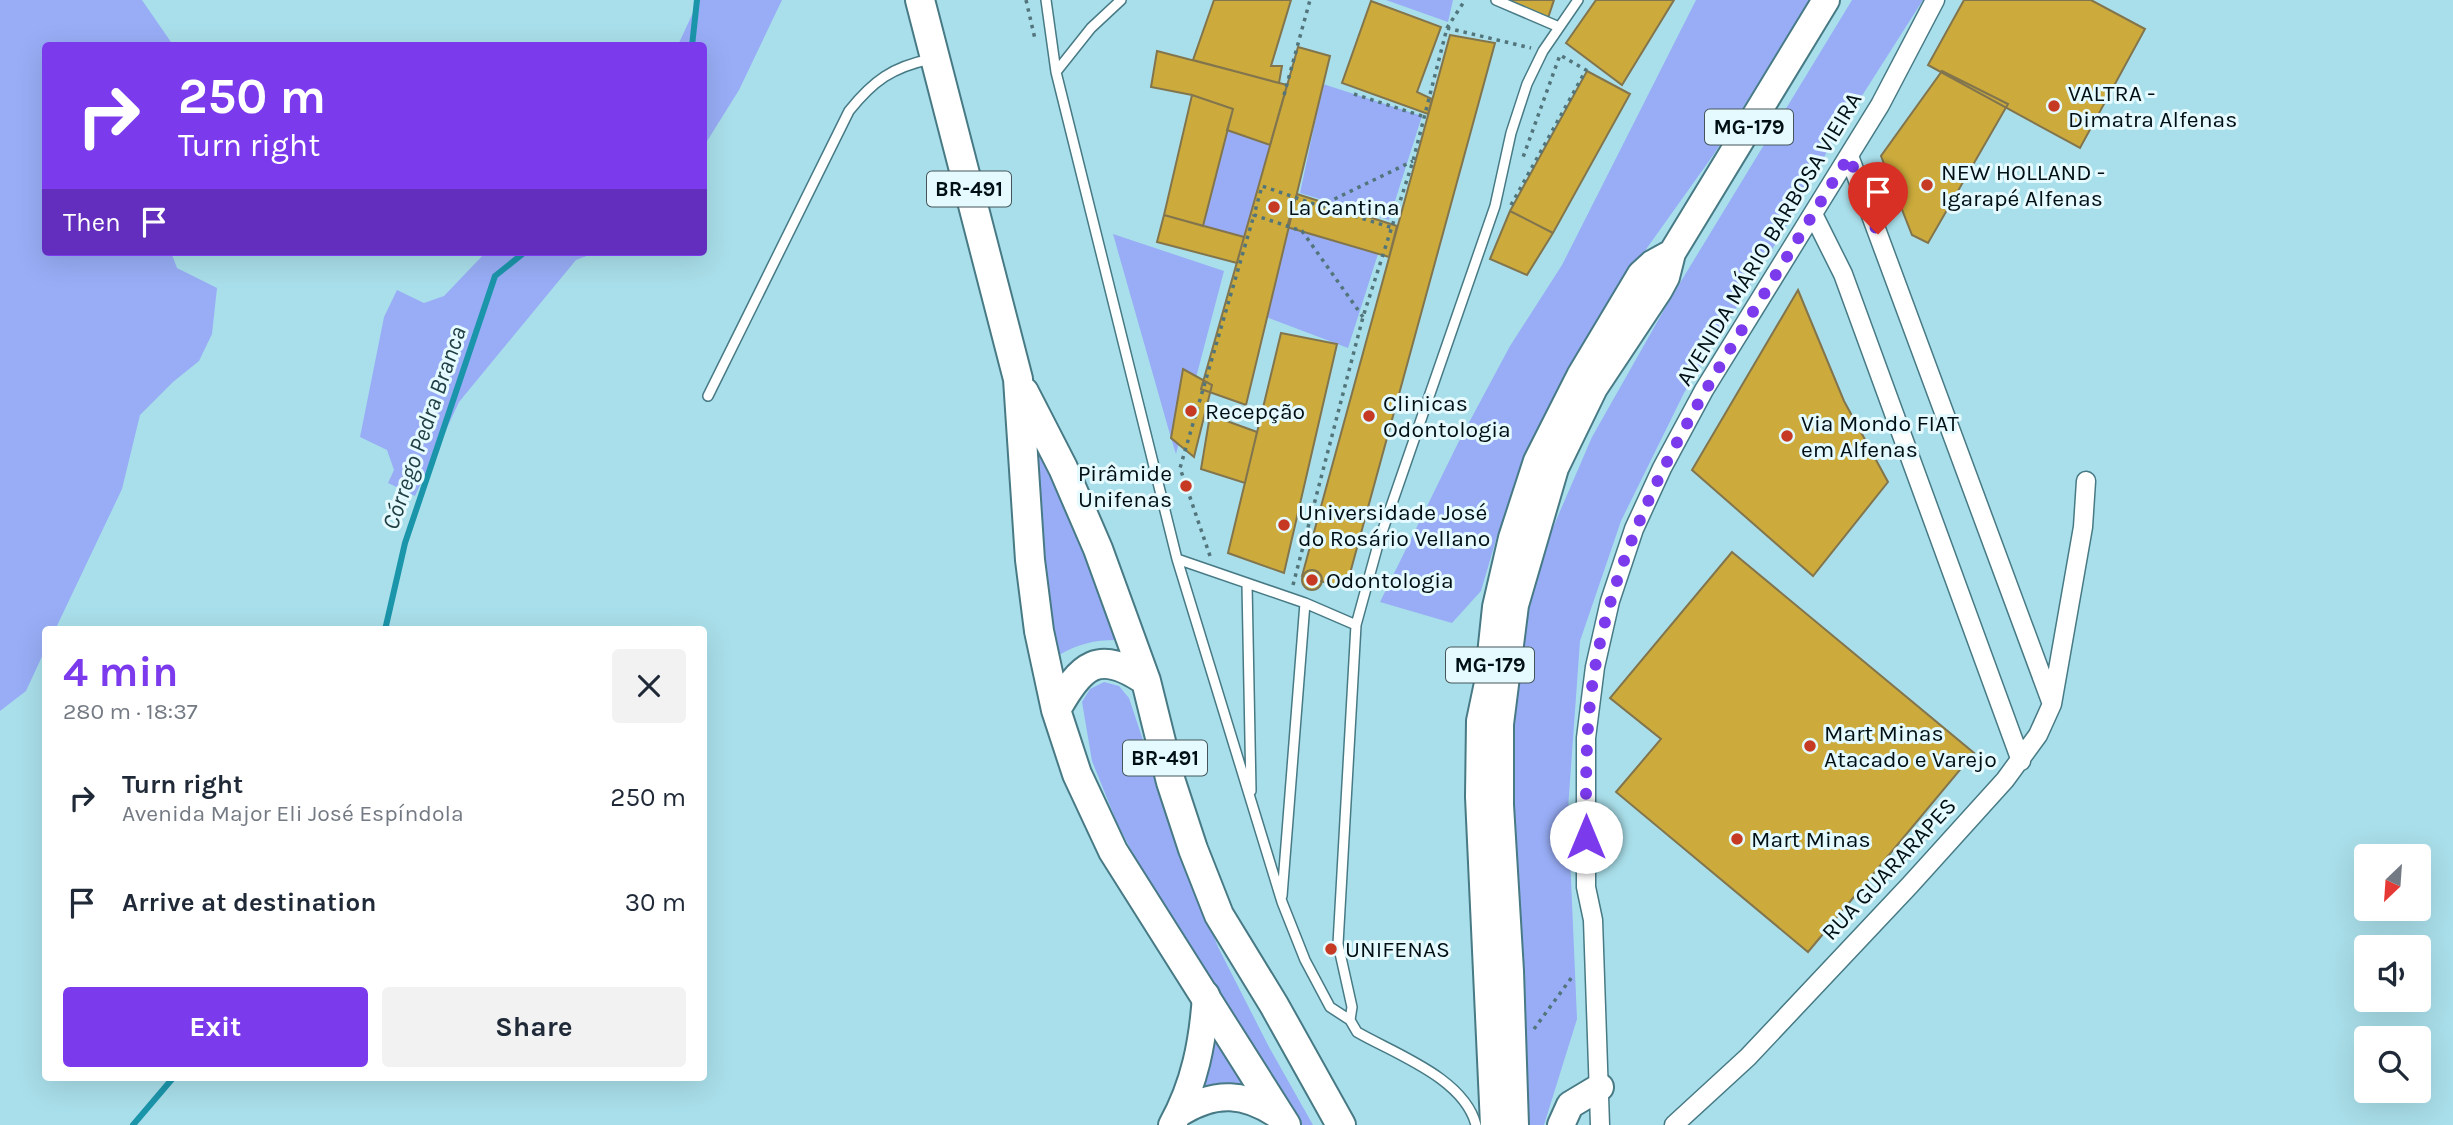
<!DOCTYPE html>
<html lang="en">
<head>
<meta charset="utf-8">
<style>
  :root { --surface:#fff; --page:#f2f2f3; --text:#1f2937; --muted:#747a83; --accent:#7c3aed }
  body { margin:0; font-family:Karla,sans-serif; background:var(--page); color:var(--text); height:100vh; display:flex; flex-direction:column; font-size:26px; white-space:nowrap }
  * { box-sizing:border-box; margin:0 }
  p { font-size:23px; color:var(--muted) }
  .icon { flex:none; width:38px; height:38px; fill:none; stroke:currentColor; stroke-width:2; stroke-linecap:round; stroke-linejoin:round }
  .map { position:relative; flex:1; overflow:hidden }
  .sheet { position:absolute; left:42px; top:626px; width:665px; height:455px; display:flex; flex-direction:column; background:var(--surface); border-radius:7px; box-shadow:0 7px 28px #0002 }
  .sheet>* { flex:none }
  .hud { position:absolute; left:42px; top:42px; width:665px; height:214px; border-radius:7px; box-shadow:0 7px 28px #0002; background:#7c3aed; color:#fff; overflow:hidden }
  .needle { width:46px; rotate:205deg }
  .tools { position:absolute; left:2354px; top:844px; display:grid; gap:14px }
  .tools a { display:grid; place-items:center; width:77px; height:77px; border-radius:7px; background:var(--surface); box-shadow:0 7px 28px #0002; font-size:35px }
  .pin { position:absolute; display:grid; place-items:center; width:60px; height:60px; color:#fff; margin:-72px -30px; border-radius:50% 50% 50% 0; rotate:-45deg; box-shadow:0 0 7px #0007 }
  .pin .icon { rotate:45deg }
  .me { position:absolute; width:77px; margin:-38px; rotate:0deg; stroke-linejoin:round; filter:drop-shadow(0 0 5px #0008) }
  .turn { display:flex; align-items:center; gap:24px; height:147px; padding:0 21px; font-size:32px }
  .turn .icon { width:91px; height:91px; stroke-width:2.5 }
  .turn b { display:block; font-size:49px; line-height:60px }
  .then { display:flex; align-items:center; height:66px; padding:0 21px; background:#0003; gap:14px; font-size:26px }
  .round { display:grid; place-items:center; flex:none; width:74px; height:74px; border-radius:7px; background:var(--page) }
  .headline { display:flex; align-items:center; justify-content:space-between; height:119px; padding:0 21px }
  h1 { font-size:42px; font-weight:700; line-height:52px; color:var(--accent) }
  .button { display:flex; gap:14px; margin-top:auto; padding:14px 21px }
  .button a { flex:1; height:80px; border-radius:7px; background:var(--accent); color:#fff; font-size:28px; font-weight:700; line-height:80px; text-align:center }
  .button a+a { background:var(--page); color:var(--text) }
  ul { padding:0; list-style:none }
  li { display:flex; align-items:center; gap:21px; height:105px; padding:0 21px }
  li div { flex:1 }
  li b { display:block; font-size:26px }
  li em { font-style:normal }
  .map>svg:first-child { display:block }
</style>
</head>
<body>
<div class="map">
<svg width="2453" height="1125" viewBox="0 0 2453 1125">
  <rect width="100%" height="100%" fill="#a9dfea"/>
  <path fill="#98adf6" d="M0 0H142L173 45 46 46V252H171L177 268 217 288 212 334 199 361 173 382 140 415 122 489 55 630H46L45 650 26 691 0 711Z
    M695 0H782L739 90 704 146V46L678 45 697 4Z
    M1386 0H1453L1448 22Z
    M1696 0H1810L1714 154 1647 248 1574 373 1498 533 1481 591 1452 623 1380 602 1458 443 1510 346 1562 265Z
    M1852 0H1923L1830 146 1790 220 1684 393 1621 521 1580 641 1568 809 1577 1019 1544 1125H1529L1511 809 1513 705 1519 649 1542 553 1592 437 1669 301Z
    M1323 84 1422 116 1389 220 1300 193Z
    M1227 130 1270 145 1244 237 1203 226Z
    M1287 227 1378 254 1348 348 1261 315Z
    M1113 234 1224 271 1176 454 1171 438Z
    M486 252H597L576 260 459 402 415 496 388 483 394 470 387 450 360 437 384 317 397 290 424 303 444 296Z
    M1032 432 1108 608 1116 640C1094 640 1078 644 1059 655L1047 619Z
    M1104 682 1119 686 1129 698 1179 848 1218 947 1269 1047 1313 1125H1294L1144 875 1117 823 1092 761 1082 702 1090 689Z
    M1214 1035 1244 1083 1198 1093Z"/>
  <g fill="none" stroke-linecap="round" stroke-linejoin="round">
    <path stroke="#1b95aa" stroke-width="6" d="M692 46 697 0
      M385 630 405 543 495 276 525 252
      M133 1125 173 1078"/>
  </g>
  <path fill="#ccab3c" stroke="#82754e" stroke-width="2" d="M1214 0H1291L1271 66H1282L1279 83 1193 60Z
    M1501 0H1554L1548 18Z
    M1596 0H1674L1622 85 1566 43Z
    M1964 0H2091L2145 29 2080 148 1928 65Z
    M1371 1 1441 27 1417 92 1432 99 1428 114 1342 83Z
    M1450 35 1495 43 1346 588 1302 576Z
    M1298 47 1330 56 1246 405 1201 389Z
    M1157 51 1287 85 1270 145 1227 130 1233 109 1192 95 1151 87Z
    M1587 71 1630 94 1553 233 1510 211Z
    M1942 71 2008 104 1928 243 1912 235 1881 156Z
    M1192 95 1233 109 1203 226 1164 215Z
    M1297 194 1397 226 1389 257 1287 227Z
    M1510 211 1553 233 1527 275 1490 259Z
    M1164 215 1244 237 1237 263 1157 242Z
    M1798 290 1844 401 1888 482 1813 576 1692 470Z
    M1281 333 1337 344 1284 573 1228 553Z
    M1183 369 1212 385 1194 457 1171 438Z
    M1210 415 1257 432 1245 483 1201 469Z
    M1732 552 1974 753 1808 952 1616 792 1661 739 1610 698Z
    M1302 580a10 10 0 1 1 20 0a10 10 0 1 1-20 0Z"/>
  <g fill="none" stroke-linecap="round" stroke-linejoin="round">
    <defs>
      <path id="service" d="M1046 0 1056 72 1177 559 1282 902 1305 960 1330 1007 1350 1020 1357 1032C1395 1054 1464 1078 1476 1125
        M1496 0 1559 27
        M1056 72 1091 28 1121 0
        M708 396 849 111C873 81 892 67 931 59
        M1177 559 1305 603 1356 625
        M1247 584 1251 791
        M1282 896 1305 603
        M1350 1020 1352 1007 1338 944 1356 625 1379 541 1495 206 1511 133 1527 84 1543 51 1578 0"/>
      <path id="minor" d="M1849 156 2052 704
        M1813 214 1843 274 2021 761
        M1600 1125 1593 920 1586 887V738L1595 667 1610 601 1634 529 1662 468 1704 390 1880 105 1935 0
        M1674 1125 1748 1057 1910 885 2005 780 2038 735 2052 704 2083 527 2086 481"/>
      <path id="primary" d="M1178 1114C1215 1090 1246 1092 1282 1118
        M1172 1125C1195 1084 1203 1041 1206 995
        M1494 1125 1479 797 1480 721 1488 683 1496 607 1512 538 1537 461 1580 376 1641 274 1652 264 1672 253
        M1515 1125 1510 971 1500 805V724L1515 605 1555 468 1594 388 1659 290 1666 277 1672 253 1826 0
        M1561 1125 1570 1105 1600 1087"/>
      <path id="trunk" d="M920 0 1018 379 1030 560 1039 631 1056 710 1077 774 1113 851 1286 1125
        M1024 392 1063 468 1098 549 1146 681 1171 782 1193 849 1219 915 1274 1005 1341 1125
        M1056 710C1081 665 1098 648 1146 681"/>
    </defs>
    <use href="#service" stroke="#477a85" stroke-width="12"/>
    <use href="#minor" stroke="#477a85" stroke-width="21"/>
    <use href="#primary" stroke="#477a85" stroke-width="30"/>
    <use href="#trunk" stroke="#477a85" stroke-width="32"/>
    <path stroke="#52747b" stroke-width="3.5" stroke-dasharray="3.5 5" stroke-linecap="butt" d="M1026 0 1035 39
      M1447 28 1465 0
      M1354 94 1425 117
      M1284 95 1310 0
      M1511 205 1586 70 1560 55 1522 160
      M1322 206 1393 228
      M1363 317 1302 231 1254 215 1262 186 1320 206 1413 161
      M1210 556 1180 468 1254 215
      M1293 585 1363 317 1413 161 1447 28 1531 48
      M1534 1029 1572 977"/>
    <use href="#service" stroke="#fff" stroke-width="9"/>
    <use href="#minor" stroke="#fff" stroke-width="18"/>
    <use href="#primary" stroke="#fff" stroke-width="26"/>
    <use href="#trunk" stroke="#fff" stroke-width="28"/>
  </g>
  <g fill="none" stroke-linecap="round" stroke-linejoin="round">
    <path stroke="#7c3aed" stroke-width="12" stroke-dasharray="0 21.6" d="M1586 837C1586 780 1585 724 1595 668 1618 538 1683 425 1751 315 1784 262 1816 209 1849 156L1878 234"/>
  </g>
  <g fill="#c63a24" stroke="#e5fafe" stroke-width="2.5">
    <circle cx="2054" cy="106" r="7"/>
    <circle cx="1927" cy="185" r="7"/>
    <circle cx="1274" cy="207" r="7"/>
    <circle cx="1191" cy="411" r="7"/>
    <circle cx="1369" cy="416" r="7"/>
    <circle cx="1787" cy="436" r="7"/>
    <circle cx="1186" cy="486" r="7"/>
    <circle cx="1284" cy="525" r="7"/>
    <circle cx="1312" cy="580" r="7"/>
    <circle cx="1810" cy="746" r="7"/>
    <circle cx="1737" cy="839" r="7"/>
    <circle cx="1331" cy="949" r="7"/>
  </g>
  <g text-anchor="middle" dominant-baseline="central" stroke-width="6" stroke-linejoin="round" paint-order="stroke">
    <g fill="#e5fafe" stroke="#45565a" stroke-width="2">
      <rect x="1705" y="109.5" width="88" height="35" rx="5"/>
      <rect x="927" y="171.5" width="84" height="35" rx="5"/>
      <rect x="1446" y="647.5" width="88" height="35" rx="5"/>
      <rect x="1123" y="740.5" width="84" height="35" rx="5"/>
    </g>
    <g font-size="21" font-weight="bold" fill="#000f13">
      <text x="1749" y="127">MG-179</text>
      <text x="969" y="189">BR-491</text>
      <text x="1490" y="665">MG-179</text>
      <text x="1165" y="758">BR-491</text>
    </g>
    <g font-size="23" fill="#000f13" stroke="#e5fafe" text-anchor="start">
      <text x="2068" y="93">VALTRA -<tspan x="2068" dy="26">Dimatra Alfenas</tspan></text>
      <text x="1941" y="172">NEW HOLLAND -<tspan x="1941" dy="26">Igarapé Alfenas</tspan></text>
      <text x="1288" y="207">La Cantina</text>
      <text x="1383" y="403">Clinicas<tspan x="1383" dy="26">Odontologia</tspan></text>
      <text x="1205" y="411">Recepção</text>
      <text x="1801" y="423">Via Mondo FIAT<tspan x="1801" dy="26">em Alfenas</tspan></text>
      <text x="1172" y="473" text-anchor="end">Pirâmide<tspan x="1172" dy="26">Unifenas</tspan></text>
      <text x="1298" y="512">Universidade José<tspan x="1298" dy="26">do Rosário Vellano</tspan></text>
      <text x="1326" y="580">Odontologia</text>
      <text x="1824" y="733">Mart Minas<tspan x="1824" dy="26">Atacado e Varejo</tspan></text>
      <text x="1751" y="839">Mart Minas</text>
      <text x="1345" y="949">UNIFENAS</text>
    </g>
    <g font-size="23" fill="#000f13" stroke="#e5fafe">
      <text transform="translate(1769 239) rotate(-59)">AVENIDA MÁRIO BARBOSA VIEIRA</text>
      <text transform="translate(1889 869) rotate(-47)">RUA GUARARAPES</text>
    </g>
    <g font-size="24" font-style="italic" fill="#1e3e44" stroke="#e5fafe">
      <text transform="translate(424 428) rotate(-71)">Córrego Pedra Branca</text>
    </g>
  </g>
</svg>
<div class="tools">
<a><svg class="needle" viewBox="-14 -14 28 28"><path d="M0-13l5 13h-10z" fill="#e53935"/><path d="M0 13l5-13h-10z" fill="#747a83"/></svg></a>
<a><svg class="icon" aria-label="sound" viewBox="0 0 24 24"><path d="M4 9h4l5-4v14l-5-4H4zM17 9q2 3 0 6"/></svg></a>
<a><svg class="icon" aria-label="search" viewBox="0 0 24 24"><circle cx="10" cy="10" r="6"/><path d="M15 15l6 6"/></svg></a>
</div>
<div class="pin" style="left:1878px;top:234px;background:#d93025"><svg class="icon" aria-label="arrive" viewBox="0 0 24 24"><path d="M6 21V4h12l-3 4 3 4H6"/></svg></div>
<svg class="me" style="left:1586px;top:837px" viewBox="-20 -20 40 40"><circle r="19" fill="#fff"/><path d="M0-13L10 11 0 6-10 11z" fill="#7c3aed"/></svg>
<div class="hud">
<div class="turn"><svg class="icon" aria-label="right" viewBox="0 0 24 24"><path d="M7 20v-9h11M14 6l5 5-5 5"/></svg><div><b>250 m</b>Turn right</div></div>
<div class="then">Then<svg class="icon" aria-label="arrive" viewBox="0 0 24 24"><path d="M6 21V4h12l-3 4 3 4H6"/></svg></div>
</div>
<section class="sheet">
<div class="headline"><div><h1>4 min</h1><p>280 m · 18:37</p></div><a class="round"><svg class="icon" aria-label="close" viewBox="0 0 24 24"><path d="M6 6l12 12M18 6L6 18"/></svg></a></div>
<ul>
<li><svg class="icon" aria-label="right" viewBox="0 0 24 24"><path d="M7 20v-9h11M14 6l5 5-5 5"/></svg><div><b>Turn right</b><p>Avenida Major Eli José Espíndola</p></div><em>250 m</em></li>
<li><svg class="icon" aria-label="arrive" viewBox="0 0 24 24"><path d="M6 21V4h12l-3 4 3 4H6"/></svg><div><b>Arrive at destination</b></div><em>30 m</em></li>
</ul>
<div class="button"><a>Exit</a><a>Share</a></div>
</section>
</div>
</body>
</html>
